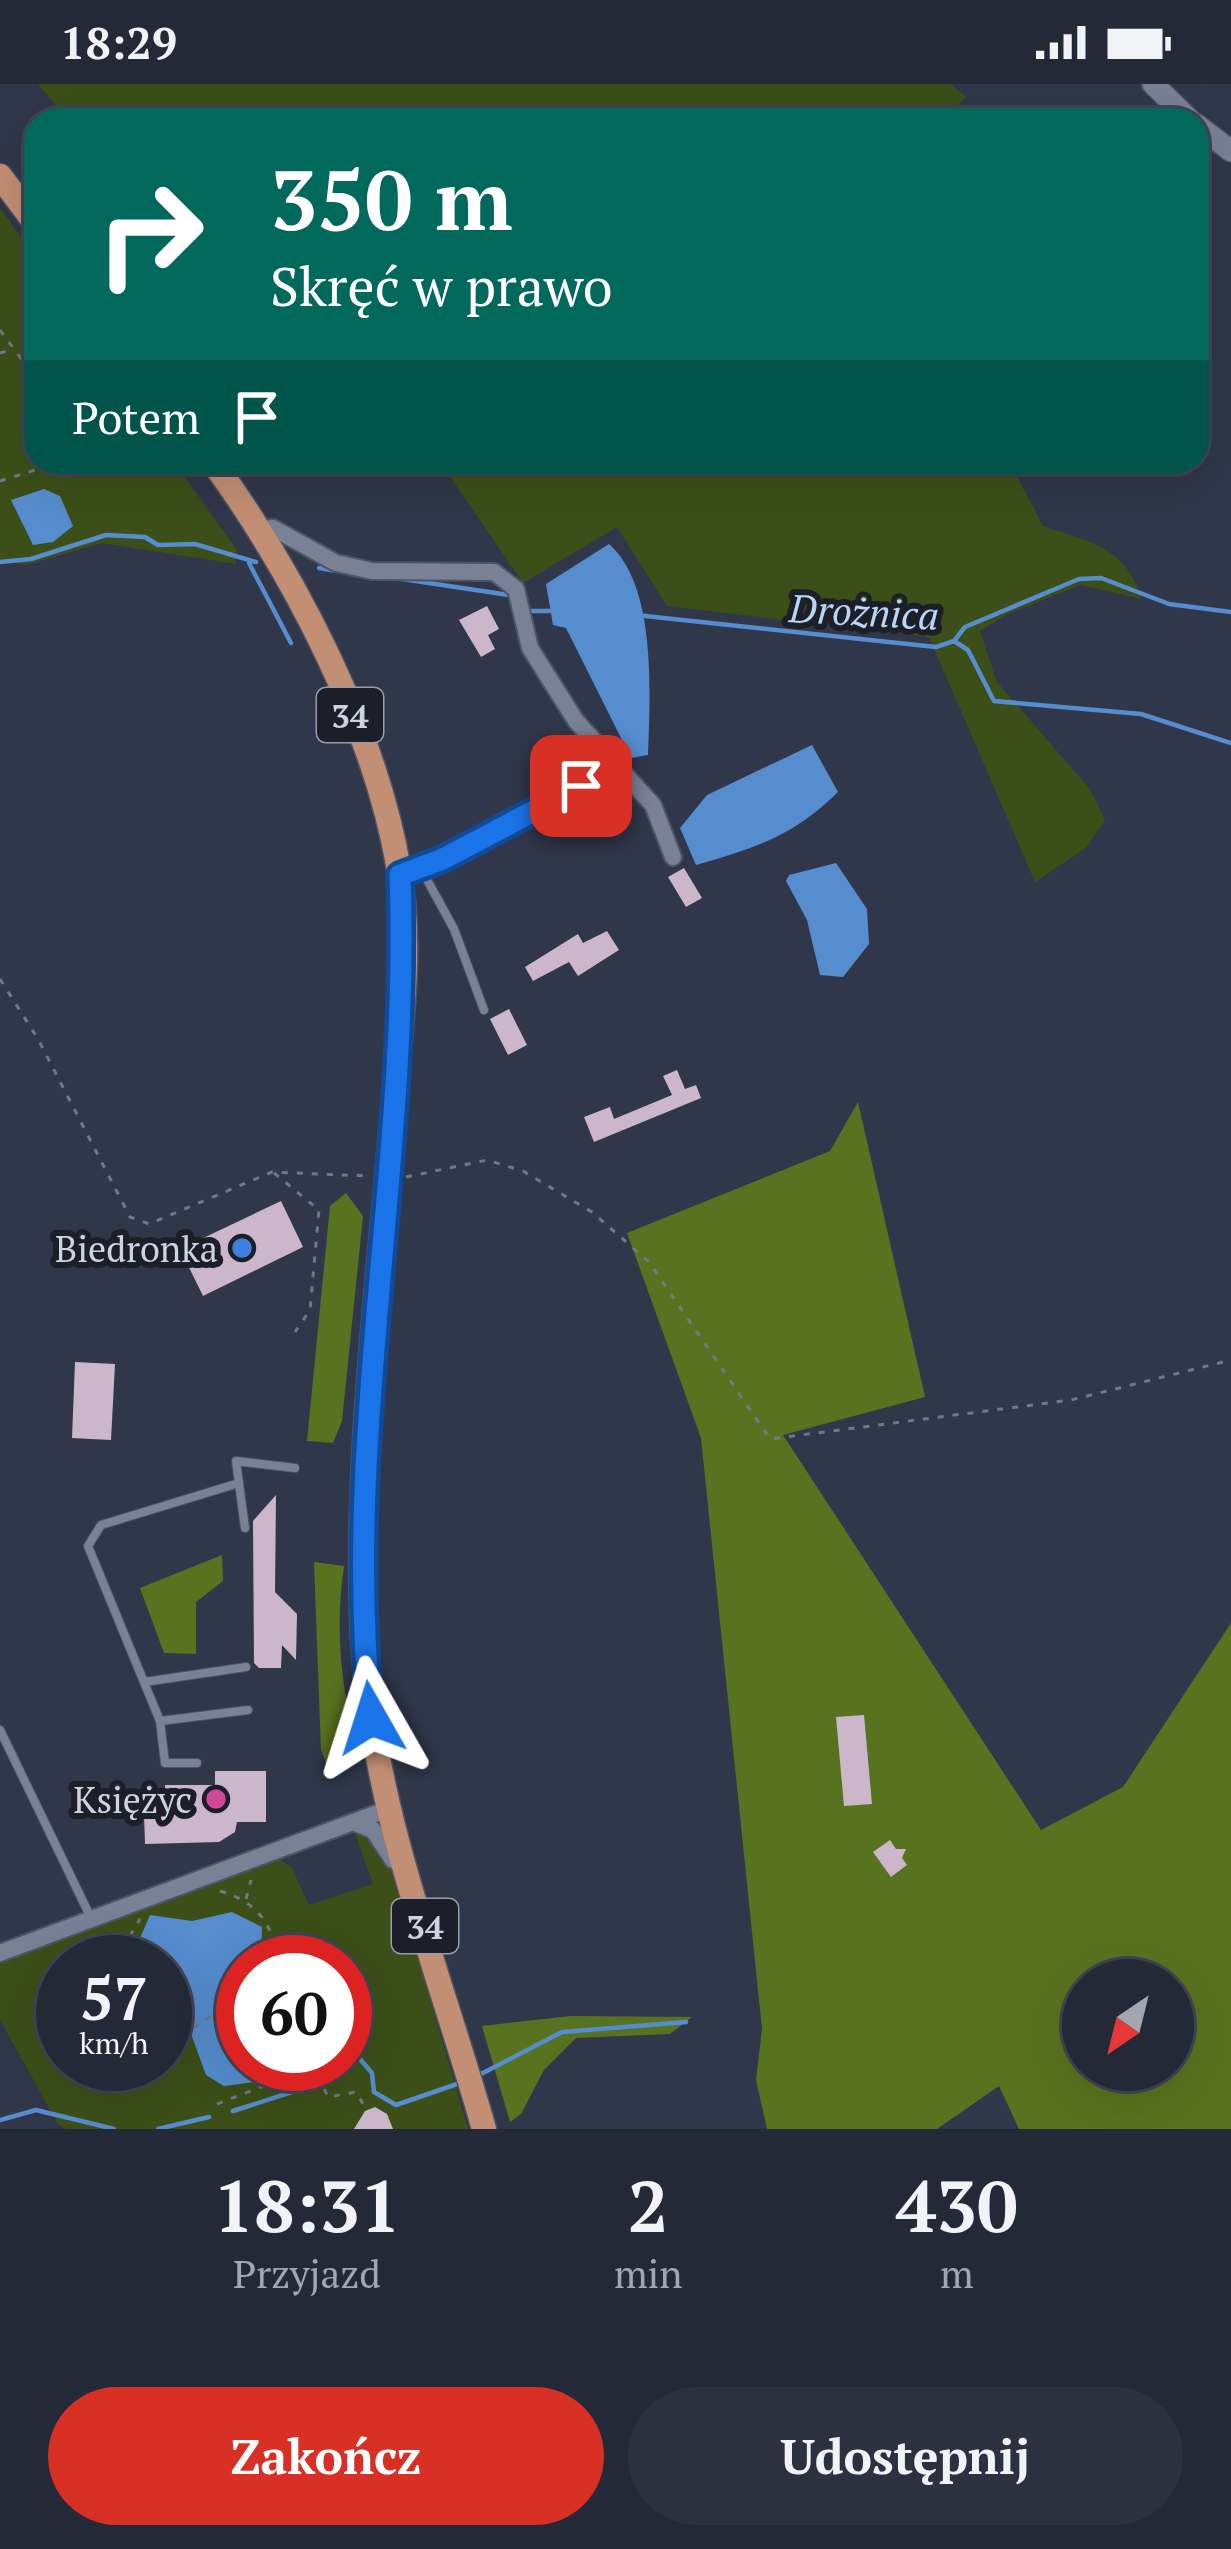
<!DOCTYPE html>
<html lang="pl">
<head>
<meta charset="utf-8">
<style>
  :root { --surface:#242938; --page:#2c3140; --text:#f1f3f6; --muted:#a3a6ae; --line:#414553; --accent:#d93025 }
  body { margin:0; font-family:"PT Serif",serif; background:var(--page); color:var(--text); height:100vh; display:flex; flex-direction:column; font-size:45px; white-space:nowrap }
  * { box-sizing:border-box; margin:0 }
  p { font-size:39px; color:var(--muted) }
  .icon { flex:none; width:66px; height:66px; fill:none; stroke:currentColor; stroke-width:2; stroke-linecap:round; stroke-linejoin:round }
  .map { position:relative; height:2045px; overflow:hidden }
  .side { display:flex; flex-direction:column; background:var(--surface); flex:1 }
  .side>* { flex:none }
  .guide { position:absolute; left:24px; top:24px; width:1185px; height:366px; border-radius:36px; box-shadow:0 12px 48px #0002,0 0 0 3px var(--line); background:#00695c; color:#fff; overflow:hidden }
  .needle { width:78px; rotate:215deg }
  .controls { position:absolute; left:1062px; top:1875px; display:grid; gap:24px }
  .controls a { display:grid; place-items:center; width:132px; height:132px; border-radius:50%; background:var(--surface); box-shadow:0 12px 48px #0002,0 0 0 3px var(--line); font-size:60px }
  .speed { position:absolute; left:36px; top:1851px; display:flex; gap:24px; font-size:60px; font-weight:700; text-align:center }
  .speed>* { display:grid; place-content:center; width:156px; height:156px; border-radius:50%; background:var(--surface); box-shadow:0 12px 48px #0002,0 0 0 3px var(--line); line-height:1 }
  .speed small { font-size:30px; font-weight:400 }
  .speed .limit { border:18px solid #d22; background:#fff; color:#111 }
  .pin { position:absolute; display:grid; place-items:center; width:102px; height:102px; color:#fff; margin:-51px; border-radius:24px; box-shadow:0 6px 18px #0006 }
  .me { position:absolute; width:132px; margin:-66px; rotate:354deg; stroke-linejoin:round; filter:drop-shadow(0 0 9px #0008) }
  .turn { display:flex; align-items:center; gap:42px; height:252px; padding:0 48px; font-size:54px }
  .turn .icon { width:156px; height:156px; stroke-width:2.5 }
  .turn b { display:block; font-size:84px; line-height:102px }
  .then { display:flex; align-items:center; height:114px; padding:0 48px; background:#0003; gap:24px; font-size:45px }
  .eta { display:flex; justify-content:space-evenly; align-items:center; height:204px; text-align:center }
  .eta b { font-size:72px; font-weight:700; line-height:84px }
  .primary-button { display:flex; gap:24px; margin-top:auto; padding:24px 48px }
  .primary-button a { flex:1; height:138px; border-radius:72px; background:var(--accent); color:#fff; font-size:48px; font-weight:700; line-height:138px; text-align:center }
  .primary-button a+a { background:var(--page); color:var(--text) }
  .status { display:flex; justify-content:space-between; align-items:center; height:84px; padding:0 60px; background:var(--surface); direction:ltr }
  .status svg { height:33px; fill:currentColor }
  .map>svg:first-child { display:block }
</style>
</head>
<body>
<div class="status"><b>18:29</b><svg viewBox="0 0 49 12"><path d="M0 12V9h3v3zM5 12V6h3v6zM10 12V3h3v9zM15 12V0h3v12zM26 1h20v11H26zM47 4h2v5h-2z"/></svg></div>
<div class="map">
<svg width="1231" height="2045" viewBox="0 0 1231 2045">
  <rect width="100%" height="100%" fill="#30374a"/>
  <path fill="#3c4f18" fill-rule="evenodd" d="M38 0H950L966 13 944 36H68Z
    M0 124 36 174V378H174L237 466 236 480 102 459 26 481 0 477Z
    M440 378H1010L1043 442C1090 458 1126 463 1142 515L1081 501 1007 530 980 547 997 598 1090 705 1105 736 1086 764 1035 798 929 553 667 522 617 443 523 499Z
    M354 1747 371 1753 390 1779 468 2045H66L58 2040 0 1936V1878L278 1775 291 1782 309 1821 373 1800ZM63 1878H165V1980H63ZM243 1878H345V1980H243Z"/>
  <path fill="#58731f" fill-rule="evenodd" d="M858 1018 925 1313 783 1351 1041 1746 1123 1703 1231 1539V2045H1019L999 2002 937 2045H767L756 1996 762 1945 701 1354 627 1149 830 1067ZM1083 1896H1173V1986H1083Z
    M346 1109 363 1132 342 1337 333 1359 307 1357 330 1122Z
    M222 1471 223 1497 196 1518V1570L164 1569 140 1504Z
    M314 1478 344 1482C334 1549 342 1611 360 1676L331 1692 321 1666Z
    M571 1932 692 1933 670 1950 576 1954 544 1986 521 2030 510 2038 482 1942Z"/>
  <path fill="#568dce" d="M44 405 60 412 73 442 53 458 33 461 11 416Z
    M609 460C657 502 650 611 648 671L631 674 566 544 553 541 546 500Z
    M812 661 838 708C792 753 757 763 696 781L680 744 707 711Z
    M836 779 867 825 869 860 843 893 820 891 807 836 786 797 789 791Z
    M232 1828 262 1843 261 1878H243V1980H303L254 1998 224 2002 206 1991 190 1947 168 1915 165 1878H150L140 1854 150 1831 192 1837Z"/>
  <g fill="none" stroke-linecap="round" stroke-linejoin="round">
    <path stroke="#568dce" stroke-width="4.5" d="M0 478 31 475 106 451 145 453 158 461 195 460 256 478
      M249 479 291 559
      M319 484 337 487
      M402 495 509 511
      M529 527H552
      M636 531 936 563 954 557 968 566 994 617 1141 630 1231 659
      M954 557 965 543 1079 495 1101 494 1169 520 1231 528
      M481 1990 562 1948 686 1938
      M330 1996 359 1974 372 1989 374 2008 396 2021 457 2000
      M233 2027 314 2001
      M0 2036 36 2026 114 2045
      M158 2045 209 2033"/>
  </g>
  <path fill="#cbb7c9" d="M487 522 499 545 488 551 495 565 481 573 459 536Z
    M684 784 702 814 686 823 668 793Z
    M607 847 619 866 578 892 569 878 533 897 525 883 578 850 583 859Z
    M509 925 527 961 508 971 490 935Z
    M677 986 685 1005 696 1001 701 1014 594 1058 584 1033 610 1023 614 1035 672 1011 663 992Z
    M281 1117 303 1163 203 1212 180 1165Z
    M75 1278 115 1280 111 1356 72 1354Z
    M276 1411 275 1508 297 1530 296 1576 282 1561 281 1584H259L254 1579 253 1437Z
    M864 1631 872 1720 844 1722 836 1633Z
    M215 1687H266V1738H237L235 1748 219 1758 145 1760 144 1729H165V1701H215Z
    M890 1756 896 1765H906L902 1774 907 1781 891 1793 873 1768Z
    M375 2023 387 2030 393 2045H354L365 2027Z"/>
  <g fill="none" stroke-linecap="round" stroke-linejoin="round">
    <defs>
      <path id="service" d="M420 783 454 845 484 926
        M402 790 581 702
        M239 1399 101 1441 88 1462 160 1637 248 1626
        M245 1444 236 1377 295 1384
        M144 1598 246 1583
        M160 1637 165 1679H197
        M0 1646 91 1834"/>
      <path id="minor" d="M259 446 273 444 336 479 372 487 494 488 516 505 530 564 576 637 653 721 673 773
        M353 1738 373 1746 393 1776
        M0 1869 391 1724"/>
      <path id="tertiary" d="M1153 0 1190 36
        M1197 41 1231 67"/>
      <path id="primary" d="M0 92 36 140
        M213 378C296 493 375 645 399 786 414 871 398 963 391 1048 377 1216 355 1386 363 1554 371 1721 439 1886 484 2045"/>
    </defs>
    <use href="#service" stroke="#4f5464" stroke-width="10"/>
    <use href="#minor" stroke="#4f5464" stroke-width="20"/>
    <use href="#tertiary" stroke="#4f5464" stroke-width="24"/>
    <use href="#primary" stroke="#4f5464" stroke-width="27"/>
    <path stroke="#727888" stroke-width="3" stroke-dasharray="6 9" stroke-linecap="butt" d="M0 246 36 295
      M0 269 14 265
      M0 397 61 378
      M0 895 38 955 130 1133 149 1140 272 1088 367 1092
      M274 1089 319 1126 310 1226 295 1248
      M406 1093 487 1076 523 1087 592 1128 649 1178 770 1355 1071 1316 1231 1276
      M220 1807C254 1816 278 1842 274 1878
      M246 1815 251 1796
      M130 1852 140 1835
      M181 1952 243 1911
      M319 1980 314 1983 328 2013 356 2008 366 2025
      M217 2020 314 1983"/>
    <use href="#service" stroke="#798197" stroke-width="8"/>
    <use href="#minor" stroke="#798197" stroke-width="16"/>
    <use href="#tertiary" stroke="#798197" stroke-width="21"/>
    <use href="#primary" stroke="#c28e74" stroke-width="24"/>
  </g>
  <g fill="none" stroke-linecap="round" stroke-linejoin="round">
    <defs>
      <path id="route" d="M371 1634C341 1352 411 1073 400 791L443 775 581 702"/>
    </defs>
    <use href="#route" stroke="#114b97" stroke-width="30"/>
    <use href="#route" stroke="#1a73e8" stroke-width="21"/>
  </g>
  <circle fill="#3f7fe0" stroke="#1c1f27" stroke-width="4.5" cx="242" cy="1164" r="12"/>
  <circle fill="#d1479c" stroke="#1c1f27" stroke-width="4.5" cx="216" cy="1715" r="12"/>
  <g text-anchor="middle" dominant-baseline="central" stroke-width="12" stroke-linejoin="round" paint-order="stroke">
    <g fill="#1c1f27" stroke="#999da8" stroke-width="3">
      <rect x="317" y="604" width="66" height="54" rx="9"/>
      <rect x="392" y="1815" width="66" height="54" rx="9"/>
    </g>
    <g font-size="33" font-weight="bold" fill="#ced3df">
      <text x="350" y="631">34</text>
      <text x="425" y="1842">34</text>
    </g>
    <g font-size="36" fill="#ced3df" stroke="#1c1f27" text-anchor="end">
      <text x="218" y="1164">Biedronka</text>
      <text x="192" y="1715">Księżyc</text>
    </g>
    <g font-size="39" font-style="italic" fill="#b9d6f9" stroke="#1c1f27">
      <text transform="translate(864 527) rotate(3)">Drożnica</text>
    </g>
  </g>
</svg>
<div class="controls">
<a><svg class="needle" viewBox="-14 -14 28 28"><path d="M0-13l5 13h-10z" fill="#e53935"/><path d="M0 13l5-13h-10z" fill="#a3a6ae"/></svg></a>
</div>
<div class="speed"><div>57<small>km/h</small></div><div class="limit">60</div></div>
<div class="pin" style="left:581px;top:702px;background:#d93025"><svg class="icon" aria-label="arrive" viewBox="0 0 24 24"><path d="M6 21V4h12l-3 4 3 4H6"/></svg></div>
<svg class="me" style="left:371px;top:1634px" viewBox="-20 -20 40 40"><path d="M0-17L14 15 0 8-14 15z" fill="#1a73e8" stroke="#fff" stroke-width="4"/></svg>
<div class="guide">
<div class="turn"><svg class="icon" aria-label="right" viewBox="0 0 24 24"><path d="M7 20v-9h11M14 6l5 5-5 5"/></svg><div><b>350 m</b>Skręć w prawo</div></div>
<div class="then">Potem<svg class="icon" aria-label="arrive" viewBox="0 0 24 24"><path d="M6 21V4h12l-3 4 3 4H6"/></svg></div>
</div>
</div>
<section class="side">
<div class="eta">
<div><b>18:31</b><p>Przyjazd</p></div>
<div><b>2</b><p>min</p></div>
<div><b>430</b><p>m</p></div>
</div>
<div class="primary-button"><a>Zakończ</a><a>Udostępnij</a></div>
</section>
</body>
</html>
